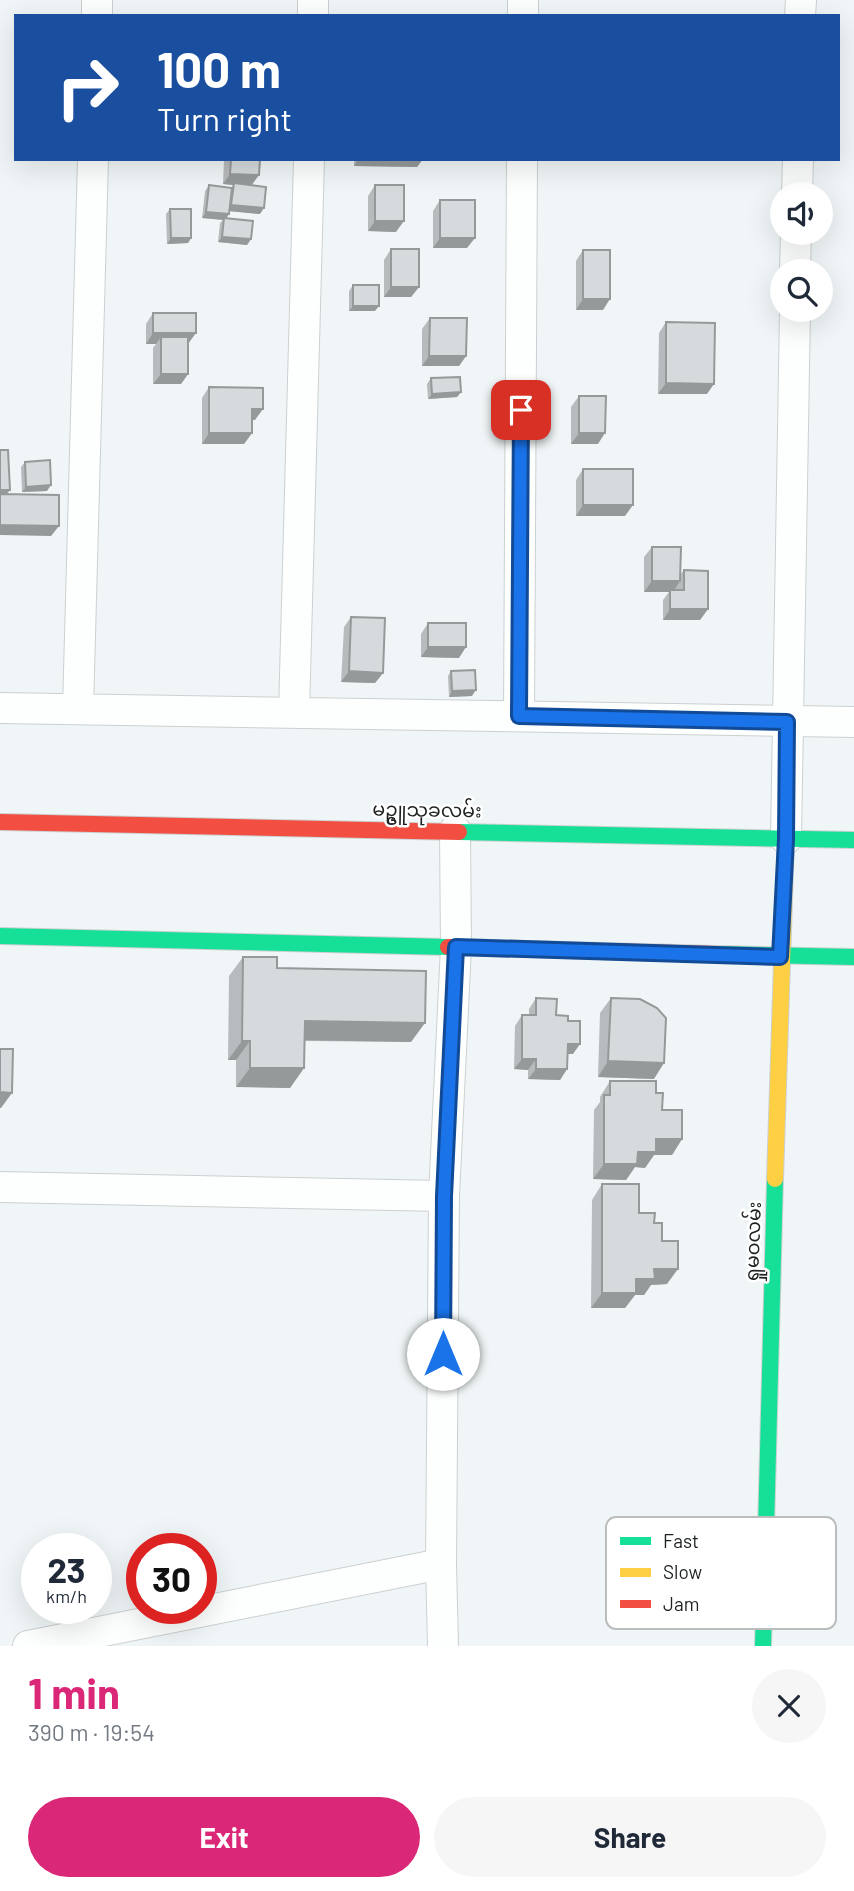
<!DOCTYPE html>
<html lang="en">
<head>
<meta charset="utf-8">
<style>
  :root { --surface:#fff; --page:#f6f6f7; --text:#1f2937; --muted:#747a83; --accent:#db2777 }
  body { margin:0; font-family:Barlow,"Noto Sans Myanmar",sans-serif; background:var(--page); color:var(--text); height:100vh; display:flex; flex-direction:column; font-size:26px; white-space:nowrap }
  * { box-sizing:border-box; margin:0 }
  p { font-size:23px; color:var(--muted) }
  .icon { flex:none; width:38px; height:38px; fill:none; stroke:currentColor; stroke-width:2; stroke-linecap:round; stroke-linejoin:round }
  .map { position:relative; height:1646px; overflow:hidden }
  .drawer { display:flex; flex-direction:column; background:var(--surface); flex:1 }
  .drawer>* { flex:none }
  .top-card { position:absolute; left:14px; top:14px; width:826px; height:147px; border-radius:0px; box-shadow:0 7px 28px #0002; background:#1a4fa0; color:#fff; overflow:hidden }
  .fabs { position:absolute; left:770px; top:182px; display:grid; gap:14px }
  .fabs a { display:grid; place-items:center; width:63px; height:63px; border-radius:50%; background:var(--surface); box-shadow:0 7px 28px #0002; font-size:35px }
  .speed { position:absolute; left:21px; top:1533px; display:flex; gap:14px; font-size:35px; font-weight:700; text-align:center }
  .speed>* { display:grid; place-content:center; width:91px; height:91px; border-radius:50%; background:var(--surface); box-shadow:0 7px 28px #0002; line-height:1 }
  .speed small { font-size:18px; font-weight:400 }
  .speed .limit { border:10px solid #d22; background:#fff; color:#111 }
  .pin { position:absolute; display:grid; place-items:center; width:60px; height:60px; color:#fff; margin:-30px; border-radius:14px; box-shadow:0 4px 10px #0006 }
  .me { position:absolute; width:77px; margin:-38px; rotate:0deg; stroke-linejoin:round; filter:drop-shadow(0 0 5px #0008) }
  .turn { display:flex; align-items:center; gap:24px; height:147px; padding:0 28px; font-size:32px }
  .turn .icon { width:91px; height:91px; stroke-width:2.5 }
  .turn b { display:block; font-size:49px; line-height:60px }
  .round { display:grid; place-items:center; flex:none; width:74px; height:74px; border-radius:37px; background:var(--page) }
  .overview { display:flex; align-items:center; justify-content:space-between; height:119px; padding:0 28px }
  h1 { font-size:42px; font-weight:700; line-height:52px; color:var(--accent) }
  .button { display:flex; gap:14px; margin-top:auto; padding:14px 28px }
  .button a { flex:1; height:80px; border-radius:42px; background:var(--accent); color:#fff; font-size:28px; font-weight:700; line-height:80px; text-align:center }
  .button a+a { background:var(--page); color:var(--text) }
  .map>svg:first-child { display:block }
</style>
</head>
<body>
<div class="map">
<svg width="854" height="1646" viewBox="0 0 854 1646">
  <rect width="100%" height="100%" fill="#f0f6f7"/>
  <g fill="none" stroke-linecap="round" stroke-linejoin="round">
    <defs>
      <path id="street" d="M97 16V0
        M313 16V0
        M523 16V0
        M800 16 801 0
        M797 194 798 159
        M795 271 796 233
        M0 708 854 722
        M78 709 93 159
        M294 713 309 159
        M519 716 522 159
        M786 839 795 310
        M0 1187 444 1196
        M28 1646 441 1564
        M443 1646 441 1564 444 1196 456 947 455 830"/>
      <path id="fast" d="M459 832 854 840
        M0 936 448 947
        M717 954 854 957
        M763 1646 775 1179"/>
      <path id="slow" d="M775 1179 786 839"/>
      <path id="jam" d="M0 822 459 832
        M448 947 717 954"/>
    </defs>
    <use href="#street" stroke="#ccd0d1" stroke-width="32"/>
    <use href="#fast" stroke="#ccd0d1" stroke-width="18"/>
    <use href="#slow" stroke="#ccd0d1" stroke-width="18"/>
    <use href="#jam" stroke="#ccd0d1" stroke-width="18"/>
    <use href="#street" stroke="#fdfefe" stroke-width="30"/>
    <use href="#fast" stroke="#16e098" stroke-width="16"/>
    <use href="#slow" stroke="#ffcf43" stroke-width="16"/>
    <use href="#jam" stroke="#f24e42" stroke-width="16"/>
  </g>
  <path fill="#b8bbbd" d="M224 159H260L252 185 260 214 230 211 227 218 251 239 247 245 218 242 220 223 223 220 202 218 205 191 209 185 231 188 233 185 223 184Z
    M354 159H423L417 167 354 166Z
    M375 185 396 232 368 231V196Z
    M440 200 467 248H433V211Z
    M170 209 191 238 188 243 167 244 166 214Z
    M391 249 419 287 411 297H384V260Z
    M583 250 603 310H576V261Z
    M353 285 375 311H349V291Z
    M153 313 188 344V374L181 384H153V348L156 344H146V324Z
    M430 318 466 356 459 366H422V329Z
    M666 322 707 394H658L659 333Z
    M431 378 461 392 457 397 428 399 427 384Z
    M209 387 255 420H252V433L244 444H202V398Z
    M579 396 598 444H571V407Z
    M25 462 47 491 22 492 21 467Z
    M583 469 625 516H576V480Z
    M652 547 680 575 684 570 708 609 700 620H663V600L669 592H644V557Z
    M351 617 383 673 375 683 341 682 344 627Z
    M428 623 459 658 421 657V634Z
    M451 671 472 696 449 697 448 676Z
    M243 957 277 968 411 1042 305 1041 304 1068 290 1088 236 1087V1060H228L229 976Z
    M536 998 556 1015 568 1021 573 1054H568L567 1069 560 1080 528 1079V1070L514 1069 515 1026 522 1015H529V1009Z
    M611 998 654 1079 598 1077 600 1013Z
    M610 1081 656 1093 662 1110 682 1139 672 1155H654L645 1168 635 1167 626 1180 593 1179 594 1110 600 1102V1097Z
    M602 1184 654 1223 662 1241 667 1284 651 1285 644 1295H635L625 1308H591L592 1200Z"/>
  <path fill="#96999a" d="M358 159H423L417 167 354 166Z
    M230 174 259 175 251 186 234 183 233 185 223 184Z
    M231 205 264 208 260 214 228 211Z
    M206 212 229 214 225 220 202 218Z
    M375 221H404L396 232 368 231Z
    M222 237 251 239 247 245 218 242Z
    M171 238H191L188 243 167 244Z
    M440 238H475L467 248H433Z
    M391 287H419L411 297H384Z
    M583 299H610L603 310H576Z
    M353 306H379L375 311H349Z
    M153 333H196L188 344 161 337 156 344H146Z
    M429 356H466L459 366H422Z
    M161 374H188L181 384H153Z
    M666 383 714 384 707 394H658Z
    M461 392 457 397 428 399 432 394Z
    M252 409H263L255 420 244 419Z
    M209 433H252L244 444H202Z
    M579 433H605L598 444H571Z
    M51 485 47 491 22 492 26 487Z
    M0 490H10L2 500H0Z
    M583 505H633L625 516H576Z
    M0 525 59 526 51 536 0 535Z
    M652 581H680L673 592 670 590 669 592H644Z
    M670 609H708L700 620H663Z
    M428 647H466L459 658 421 657Z
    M349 671 383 673 375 683 341 682Z
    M476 690 472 696 449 697 452 691Z
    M305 1021 425 1023 411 1042 291 1040Z
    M242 1041H250L236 1060H228Z
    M568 1044H580L573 1054H560Z
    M522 1059H536L528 1070 514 1069Z
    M608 1061 664 1063 654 1079 598 1077Z
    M250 1068H304L290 1088 236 1087Z
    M536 1069H567L560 1080 528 1079Z
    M0 1092 12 1093 1 1108H0Z
    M656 1139H682L672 1155H654L645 1168 635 1167 626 1180 593 1179 604 1164 638 1152Z
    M654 1269H678L667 1284 651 1285 644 1295H635L625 1308H591L602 1293 636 1279Z"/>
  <path fill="#d6dadc" stroke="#96999a" stroke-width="2" d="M231 159H260L259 175 230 174Z
    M234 183 266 187 264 208 231 205Z
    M209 185 232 188 229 214 206 212Z
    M375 185H404V221H375Z
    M440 200H475V238H440Z
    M170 209H191V238H171Z
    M224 218 253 221 251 239 222 237Z
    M391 249H419V287H391Z
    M583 250H610V299H583Z
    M353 285H379V306H353Z
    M153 313H196V333H153Z
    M430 318H467L466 356H429Z
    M666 322 715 323 714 384 666 383Z
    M161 337H188V374H161Z
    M460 377 461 392 432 394 431 378Z
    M209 387 263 388V409H252V433H209Z
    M579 396H606L605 433H579Z
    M0 450H8L10 490H0Z
    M50 460 51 485 26 487 25 462Z
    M583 469H633V505H583Z
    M0 494 59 495V526L0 525Z
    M652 547H681L680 581H652Z
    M684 570 708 571V609H670V590H684Z
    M351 617 385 618 383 673 349 671Z
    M428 623H466V647H428Z
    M475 670 476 690 452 691 451 671Z
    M243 957H277V968L426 971 425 1023 305 1021 304 1068H250V1041H242Z
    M536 998 557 999 556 1015 568 1016V1021H580V1044H568L567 1069H536V1059H522V1015H536Z
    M611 998 640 999 657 1008 666 1018 664 1063 608 1061Z
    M0 1049H13L12 1093 0 1092Z
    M610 1081H656V1093H663L662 1110H682V1139H656V1152H638L637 1164H604V1095H610Z
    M602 1184H639V1213H655L654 1223H662V1241H678V1269H654L655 1279H636V1293H602Z"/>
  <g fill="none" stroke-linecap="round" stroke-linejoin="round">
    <defs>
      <path id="route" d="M443 1354 444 1196 456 947 780 957 786 839 787 722 519 716 521 410"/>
    </defs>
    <use href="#route" stroke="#114b97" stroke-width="18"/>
    <use href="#route" stroke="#1a73e8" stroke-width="12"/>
  </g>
  <g text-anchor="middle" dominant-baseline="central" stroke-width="5" stroke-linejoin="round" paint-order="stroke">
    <g font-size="19" fill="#1d2121" stroke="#fff">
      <text transform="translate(427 809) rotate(1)">မဥ္ဇူသုခလမ်း</text>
      <text transform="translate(752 1242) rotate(-88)">ရှုမဝလမ်း</text>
    </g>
  </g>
  <rect x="606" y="1517" width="230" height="112" rx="10" fill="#fff" stroke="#bbbcbc" stroke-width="2"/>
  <rect x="620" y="1537" width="31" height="8" fill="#16e098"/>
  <rect x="620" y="1568" width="31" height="9" fill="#ffcf43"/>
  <rect x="620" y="1600" width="31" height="8" fill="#f24e42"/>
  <g font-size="19" fill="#1d2121">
    <text x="663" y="1548">Fast</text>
    <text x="663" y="1579">Slow</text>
    <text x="663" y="1611">Jam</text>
  </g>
</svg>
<div class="fabs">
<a><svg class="icon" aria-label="sound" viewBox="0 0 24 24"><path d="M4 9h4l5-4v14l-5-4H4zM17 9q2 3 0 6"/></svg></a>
<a><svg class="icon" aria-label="search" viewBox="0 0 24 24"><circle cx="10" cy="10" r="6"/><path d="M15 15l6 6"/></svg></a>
</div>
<div class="speed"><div>23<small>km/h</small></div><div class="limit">30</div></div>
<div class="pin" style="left:521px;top:410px;background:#d93025"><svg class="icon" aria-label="arrive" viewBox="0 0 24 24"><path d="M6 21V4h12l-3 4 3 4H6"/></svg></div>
<svg class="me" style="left:443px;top:1354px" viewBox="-20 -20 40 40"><circle r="19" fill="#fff"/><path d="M0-13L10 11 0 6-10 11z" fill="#1a73e8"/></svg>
<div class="top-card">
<div class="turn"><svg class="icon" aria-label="right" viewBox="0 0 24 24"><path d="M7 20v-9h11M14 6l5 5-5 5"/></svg><div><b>100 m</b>Turn right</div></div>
</div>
</div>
<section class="drawer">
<div class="overview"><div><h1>1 min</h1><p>390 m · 19:54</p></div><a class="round"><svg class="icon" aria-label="close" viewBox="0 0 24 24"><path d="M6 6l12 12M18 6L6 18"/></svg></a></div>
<div class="button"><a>Exit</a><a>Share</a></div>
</section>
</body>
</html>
